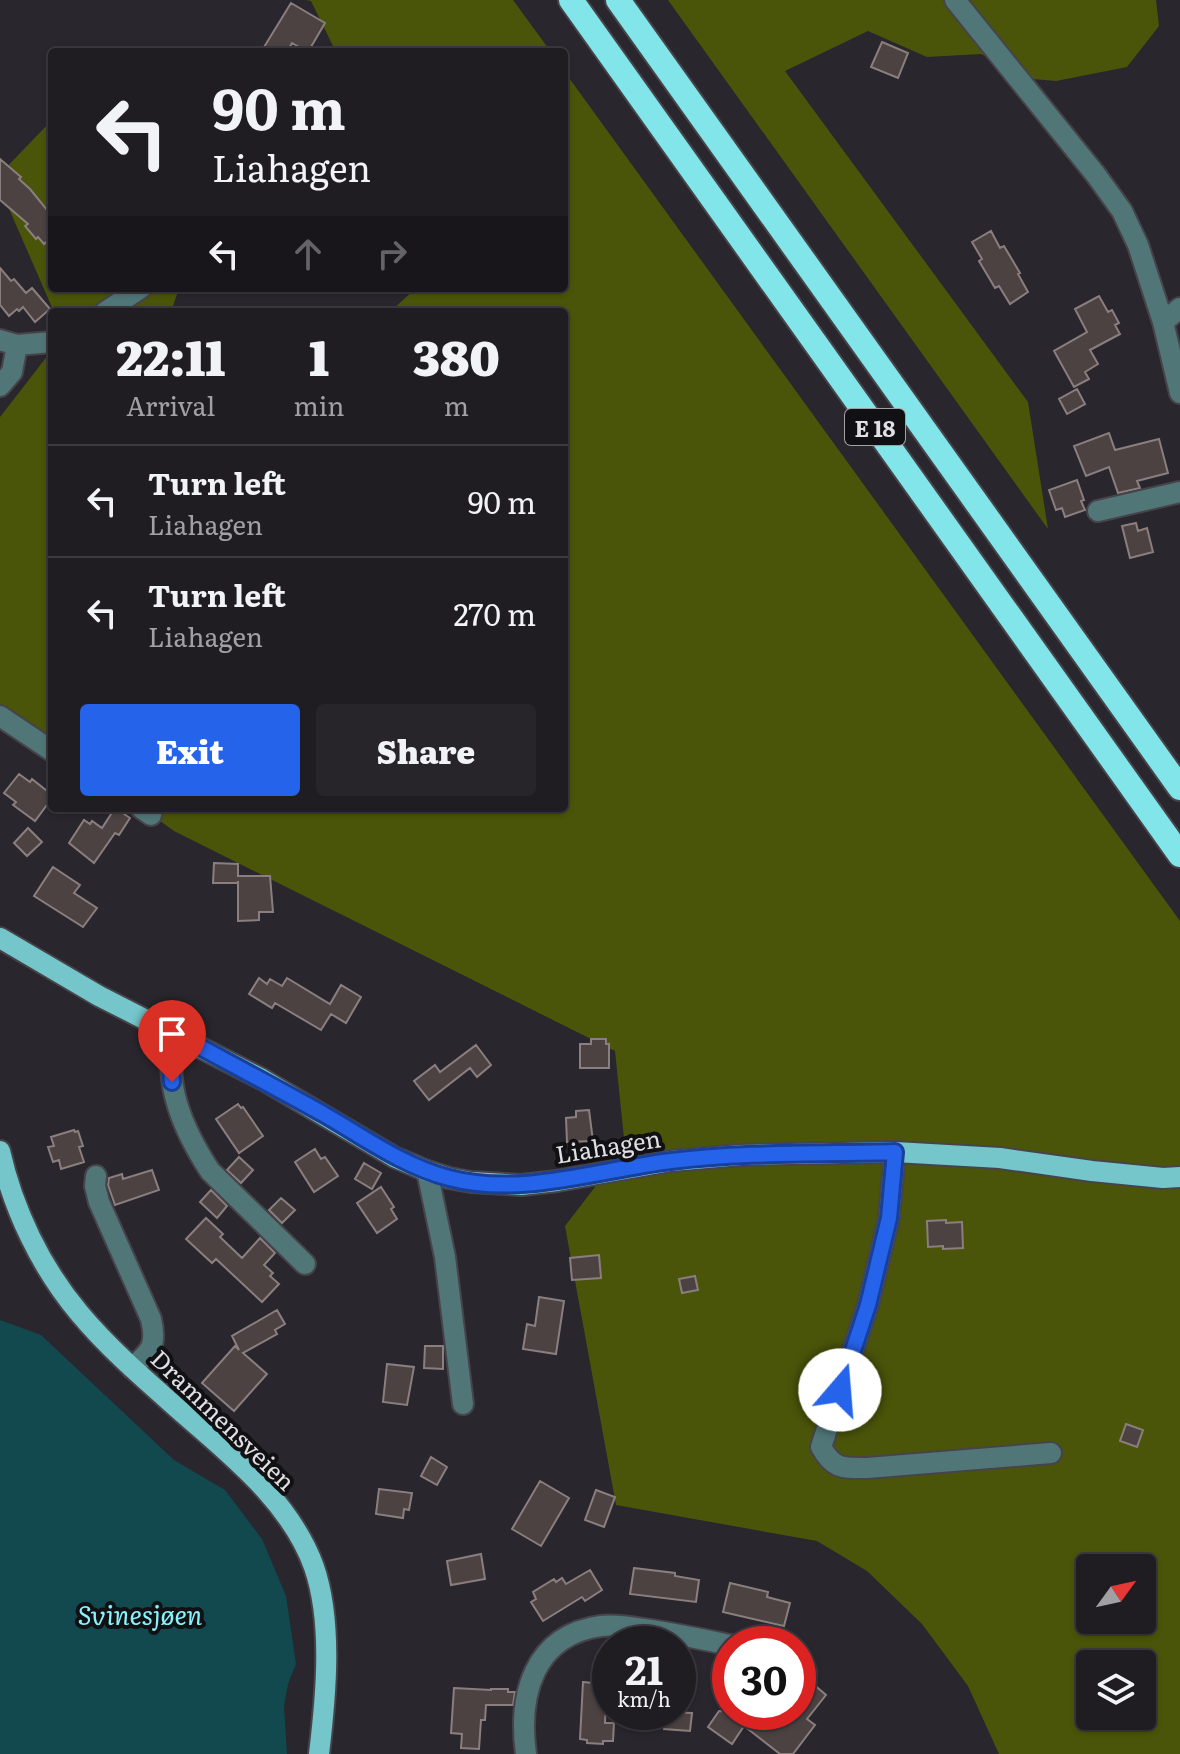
<!DOCTYPE html>
<html lang="en">
<head>
<meta charset="utf-8">
<style>
  :root { --surface:#1f1c22; --page:#27252a; --text:#f1f3f6; --muted:#a1a1a5; --line:#3c3a40; --accent:#2563eb }
  body { margin:0; font-family:Literata,serif; background:var(--page); color:var(--text); height:100vh; display:flex; flex-direction:column; font-size:30px; white-space:nowrap }
  * { box-sizing:border-box; margin:0 }
  p { font-size:26px; color:var(--muted) }
  .icon { flex:none; width:44px; height:44px; fill:none; stroke:currentColor; stroke-width:2; stroke-linecap:round; stroke-linejoin:round }
  .map { position:relative; flex:1; overflow:hidden }
  .panel { position:absolute; left:48px; top:308px; width:520px; height:504px; display:flex; flex-direction:column; background:var(--surface); border-radius:8px; box-shadow:0 2px 6px #0004,0 0 0 2px var(--line) }
  .panel>* { flex:none }
  .top-card { position:absolute; left:48px; top:48px; width:520px; height:244px; border-radius:8px; box-shadow:0 2px 6px #0004,0 0 0 2px var(--line); background:#1f1c22; color:var(--text); overflow:hidden }
  .needle { width:52px; rotate:57deg }
  .controls { position:absolute; left:1076px; top:1554px; display:grid; gap:16px }
  .controls a { display:grid; place-items:center; width:80px; height:80px; border-radius:8px; background:var(--surface); box-shadow:0 2px 6px #0004,0 0 0 2px var(--line); font-size:40px }
  .speed { position:absolute; left:592px; top:1626px; display:flex; gap:16px; font-size:40px; font-weight:700; text-align:center }
  .speed>* { display:grid; place-content:center; width:104px; height:104px; border-radius:50%; background:var(--surface); box-shadow:0 2px 6px #0004,0 0 0 2px var(--line); line-height:1 }
  .speed small { font-size:20px; font-weight:400 }
  .speed .limit { border:12px solid #d22; background:#fff; color:#111 }
  .pin { position:absolute; display:grid; place-items:center; width:68px; height:68px; color:#fff; margin:-82px -34px; border-radius:50% 50% 50% 0; rotate:-45deg; box-shadow:0 0 8px #0007 }
  .pin .icon { rotate:45deg }
  .me { position:absolute; width:88px; margin:-44px; rotate:18deg; stroke-linejoin:round; filter:drop-shadow(0 0 6px #0008) }
  .turn { display:flex; align-items:center; gap:28px; height:168px; padding:0 32px; font-size:36px }
  .turn .icon { width:104px; height:104px; stroke-width:2.5 }
  .turn b { display:block; font-size:56px; line-height:68px }
  .lanes { display:flex; align-items:center; height:76px; padding:0 32px; background:#0003; justify-content:center; gap:40px; direction:ltr }
  .lanes .off { opacity:.35 }
  .eta { display:flex; justify-content:space-evenly; align-items:center; height:136px; text-align:center }
  .eta b { font-size:48px; font-weight:800; line-height:56px }
  .action { display:flex; gap:16px; margin-top:auto; padding:16px 32px }
  .action a { flex:1; height:92px; border-radius:8px; background:var(--accent); color:#fff; font-size:32px; font-weight:800; line-height:92px; text-align:center }
  .action a+a { background:var(--page); color:var(--text) }
  ul { padding:0; list-style:none }
  li { display:flex; align-items:center; gap:24px; height:112px; padding:0 32px; border-top:2px solid var(--line) }
  li div { flex:1 }
  li b { display:block; font-size:30px }
  li em { font-style:normal }
  .map>svg:first-child { display:block }
</style>
</head>
<body>
<div class="map">
<svg width="1180" height="1754" viewBox="0 0 1180 1754">
  <rect width="100%" height="100%" fill="#29262d"/>
  <path fill="#4a5509" fill-rule="evenodd" d="M306 0H513L551 52H336L311 1Z
    M668 0H1156L1159 26 1127 67 1056 81 1033 79 981 54 927 57 868 31 785 71 1028 402 1048 529Z
    M564 71 1180 921V1754H999L968 1686 922 1624 867 1571 817 1541 616 1505 565 1226 625 1148 615 1051 174 831 142 808H564V312H390L416 288H564ZM1090 1568H1142V1620H1090ZM1090 1664H1142V1716H1090Z
    M52 120V288H179L171 312H54L0 188V174Z
    M52 350V743L0 705V417Z"/>
  <path fill="#11494e" d="M0 1320 41 1335 174 1460 225 1490 262 1539 286 1596 296 1664 288 1684 284 1706 287 1754H0Z"/>
  <path fill="#4c4241" stroke="#8a7f7e" stroke-width="2" d="M291 3 325 23 308 52 292 43 287 52H261Z
    M882 42 908 53 898 78 871 67Z
    M0 159 21 177 19 179 30 189 52 216V237L44 244 38 237 36 239 25 226 28 224 0 200Z
    M991 231 1000 248 1004 246 1020 273 1018 274 1028 292 1010 304 999 286 995 288 979 261 982 259 972 242Z
    M0 268 11 281 14 279 26 293 32 288 50 309 35 322 23 307 19 311 17 309 9 316 0 305Z
    M1099 296 1108 312 1112 310 1119 323 1115 325 1120 334 1090 350 1098 364 1085 372 1089 379 1074 387 1054 351 1087 332 1075 309Z
    M1077 389 1085 404 1067 414 1059 399Z
    M1109 433 1115 450 1159 439 1168 473 1137 481 1140 488 1118 493 1109 467 1086 476 1074 446Z
    M1077 480 1084 500 1081 501 1085 510 1065 517 1062 508 1056 510 1049 490Z
    M1136 523 1138 531 1147 528 1153 552 1130 558 1122 526Z
    M19 774 30 782 32 779 52 795V798L35 821 13 805 16 802 4 793Z
    M115 808 130 818 119 835 115 833 94 863 69 843 84 820 90 824 92 821 102 828Z
    M28 828 42 842 27 856 14 843Z
    M214 863 238 864V876H270L273 912H259V920L238 921V881V883H213Z
    M53 867 80 885 74 893 97 908 83 927 34 896Z
    M259 978 267 984 270 979 282 986 287 978 330 1004 341 985 361 997 346 1023 331 1014 321 1030 275 1003 272 1008 249 994Z
    M591 1039H606V1044H609V1068H580V1044H591Z
    M476 1045 491 1065 477 1077 470 1068 429 1100 414 1081 435 1065 440 1072Z
    M238 1104 241 1108 243 1107 263 1136 239 1153 216 1119Z
    M589 1110 593 1141 567 1142 566 1118 576 1117V1111Z
    M74 1130 75 1132 78 1131 83 1146 79 1147 84 1162 61 1169 59 1160 53 1162 48 1147 54 1146 51 1137Z
    M315 1149 321 1159 325 1157 338 1176 314 1192 295 1162Z
    M239 1157 253 1170 241 1183 227 1170Z
    M364 1163 381 1173 372 1189 355 1179Z
    M152 1170 159 1190 115 1205 108 1185 109 1178 122 1174 123 1179Z
    M381 1187 394 1207 391 1209 397 1219 377 1233 357 1203Z
    M211 1190 227 1206 217 1218 200 1202Z
    M281 1198 295 1210 282 1223 269 1210Z
    M206 1218 223 1234 220 1237 242 1258 260 1238 275 1253 264 1265 273 1273 270 1276 279 1284 262 1302 216 1259 212 1263 186 1239Z
    M946 1220V1223L962 1222 963 1248 943 1249V1246L928 1247 927 1221Z
    M599 1255 601 1278 572 1280 570 1258Z
    M695 1276 698 1290 682 1293 679 1279Z
    M539 1297 564 1301 556 1354 523 1349 527 1324 535 1326Z
    M277 1310 285 1324 275 1330 277 1334 243 1353 267 1374 234 1411 202 1383 235 1346 239 1350 232 1336Z
    M425 1346H443V1369L424 1368Z
    M387 1364 414 1367 407 1405 383 1402Z
    M1126 1424 1143 1430 1137 1447 1120 1441Z
    M431 1457 447 1467 437 1485 421 1476Z
    M540 1481 569 1498 541 1546 512 1529Z
    M379 1489 412 1493 409 1510 404 1509 403 1518 376 1514Z
    M596 1490 615 1497 604 1527 585 1520Z
    M481 1554 485 1579 451 1585 447 1561Z
    M634 1568 675 1573V1576L699 1580 696 1602 630 1594Z
    M590 1570 602 1590 585 1601 582 1597 543 1621 531 1602 536 1599 533 1592 554 1579 556 1582 562 1578 566 1584Z
    M730 1583 768 1592 767 1597 790 1603 784 1626 723 1612Z
    M583 1682 604 1684 603 1700H606L605 1723H614L613 1741H603V1744L587 1743V1740L580 1739Z
    M812 1683 826 1695 807 1719 815 1725 793 1754H780L744 1726 732 1744 708 1727 719 1711 798 1712V1698Z
    M454 1688 491 1690V1689H508V1692H515L513 1705H486L485 1720H481L479 1749 461 1748 462 1734 451 1733Z
    M666 1712 692 1713 690 1731 664 1729Z"/>
  <g fill="none" stroke-linecap="round" stroke-linejoin="round">
    <defs>
      <path id="minor" d="M955 0 1096 175 1122 211 1138 245 1163 322 1180 393
        M105 312 141 288
        M1163 322 1180 308
        M0 340 17 345 52 342
        M0 386 12 372 17 345
        M1098 511 1180 492
        M0 716 52 751
        M141 808 151 815
        M176 1034C161 1082 184 1131 210 1171L305 1264
        M895 1152 889 1218 868 1305 821 1447C834 1470 843 1468 867 1468L1051 1453
        M427 1171 445 1257 463 1404
        M96 1176 95 1186 99 1202 151 1319C157 1345 152 1350 132 1368
        M798 1669 806 1672
        M526 1754C518 1696 533 1635 601 1626 614 1624 631 1627 644 1629 673 1633 701 1639 730 1645"/>
      <path id="major" d="M0 938 99 996 262 1079 394 1157 427 1171 449 1178 471 1182 521 1185 557 1181 671 1161 741 1155 895 1152 1000 1158 1092 1171 1163 1178 1180 1177
        M0 1151C13 1209 41 1268 80 1314 111 1351 149 1383 185 1415 234 1458 291 1503 314 1567 333 1622 326 1696 319 1754"/>
      <path id="highway" d="M571 0 1180 855
        M618 0 1180 788"/>
    </defs>
    <use href="#minor" stroke="#46444a" stroke-width="24"/>
    <use href="#major" stroke="#46444a" stroke-width="24"/>
    <use href="#highway" stroke="#46444a" stroke-width="28"/>
    <use href="#minor" stroke="#517678" stroke-width="20"/>
    <use href="#major" stroke="#74c6ca" stroke-width="20"/>
    <use href="#highway" stroke="#81e5ea" stroke-width="24"/>
  </g>
  <g fill="none" stroke-linecap="round" stroke-linejoin="round">
    <defs>
      <path id="route" d="M172 1082 170 1051 176 1034C226 1061 275 1087 325 1115 365 1138 403 1166 449 1178 522 1197 597 1170 671 1161 744 1152 820 1154 895 1152L889 1218 868 1305 840 1390"/>
    </defs>
    <use href="#route" stroke="#184099" stroke-width="20"/>
    <use href="#route" stroke="#2563eb" stroke-width="14"/>
  </g>
  <g text-anchor="middle" dominant-baseline="central" stroke-width="8" stroke-linejoin="round" paint-order="stroke">
    <rect fill="#111013" stroke="#a2a1a5" stroke-width="2" x="845" y="409" width="60" height="36" rx="6"/>
    <g font-size="22" font-weight="bold" fill="#e0dfe3">
      <text x="875" y="427">E 18</text>
    </g>
    <g font-size="24" fill="#e0dfe3" stroke="#111013">
      <text transform="translate(608 1145) rotate(-9)">Liahagen</text>
      <text transform="translate(224 1419) rotate(44)">Drammensveien</text>
    </g>
    <g font-size="26" font-style="italic" fill="#89f3fd" stroke="#111013">
      <text x="140" y="1613">Svinesjøen</text>
    </g>
  </g>
</svg>
<div class="controls">
<a><svg class="needle" viewBox="-14 -14 28 28"><path d="M0-13l5 13h-10z" fill="#e53935"/><path d="M0 13l5-13h-10z" fill="#a1a1a5"/></svg></a>
<a><svg class="icon" aria-label="layers" viewBox="0 0 24 24"><path d="M12 4l9 5-9 5-9-5zM3 14l9 5 9-5"/></svg></a>
</div>
<div class="speed"><div>21<small>km/h</small></div><div class="limit">30</div></div>
<div class="pin" style="left:172px;top:1082px;background:#d93025"><svg class="icon" aria-label="arrive" viewBox="0 0 24 24"><path d="M6 21V4h12l-3 4 3 4H6"/></svg></div>
<svg class="me" style="left:840px;top:1390px" viewBox="-20 -20 40 40"><circle r="19" fill="#fff"/><path d="M0-13L10 11 0 6-10 11z" fill="#2563eb"/></svg>
<div class="top-card">
<div class="turn"><svg class="icon" aria-label="left" viewBox="0 0 24 24"><path d="M17 20v-9H6M10 6l-5 5 5 5"/></svg><div><b>90 m</b>Liahagen</div></div>
<div class="lanes"><svg class="icon" aria-label="left" viewBox="0 0 24 24"><path d="M17 20v-9H6M10 6l-5 5 5 5"/></svg><svg class="icon off" aria-label="ahead" viewBox="0 0 24 24"><path d="M12 20V5M6 11l6-6 6 6"/></svg><svg class="icon off" aria-label="right" viewBox="0 0 24 24"><path d="M7 20v-9h11M14 6l5 5-5 5"/></svg></div>
</div>
<section class="panel">
<div class="eta">
<div><b>22:11</b><p>Arrival</p></div>
<div><b>1</b><p>min</p></div>
<div><b>380</b><p>m</p></div>
</div>
<ul>
<li><svg class="icon" aria-label="left" viewBox="0 0 24 24"><path d="M17 20v-9H6M10 6l-5 5 5 5"/></svg><div><b>Turn left</b><p>Liahagen</p></div><em>90 m</em></li>
<li><svg class="icon" aria-label="left" viewBox="0 0 24 24"><path d="M17 20v-9H6M10 6l-5 5 5 5"/></svg><div><b>Turn left</b><p>Liahagen</p></div><em>270 m</em></li>
</ul>
<div class="action"><a>Exit</a><a>Share</a></div>
</section>
</div>
</body>
</html>
